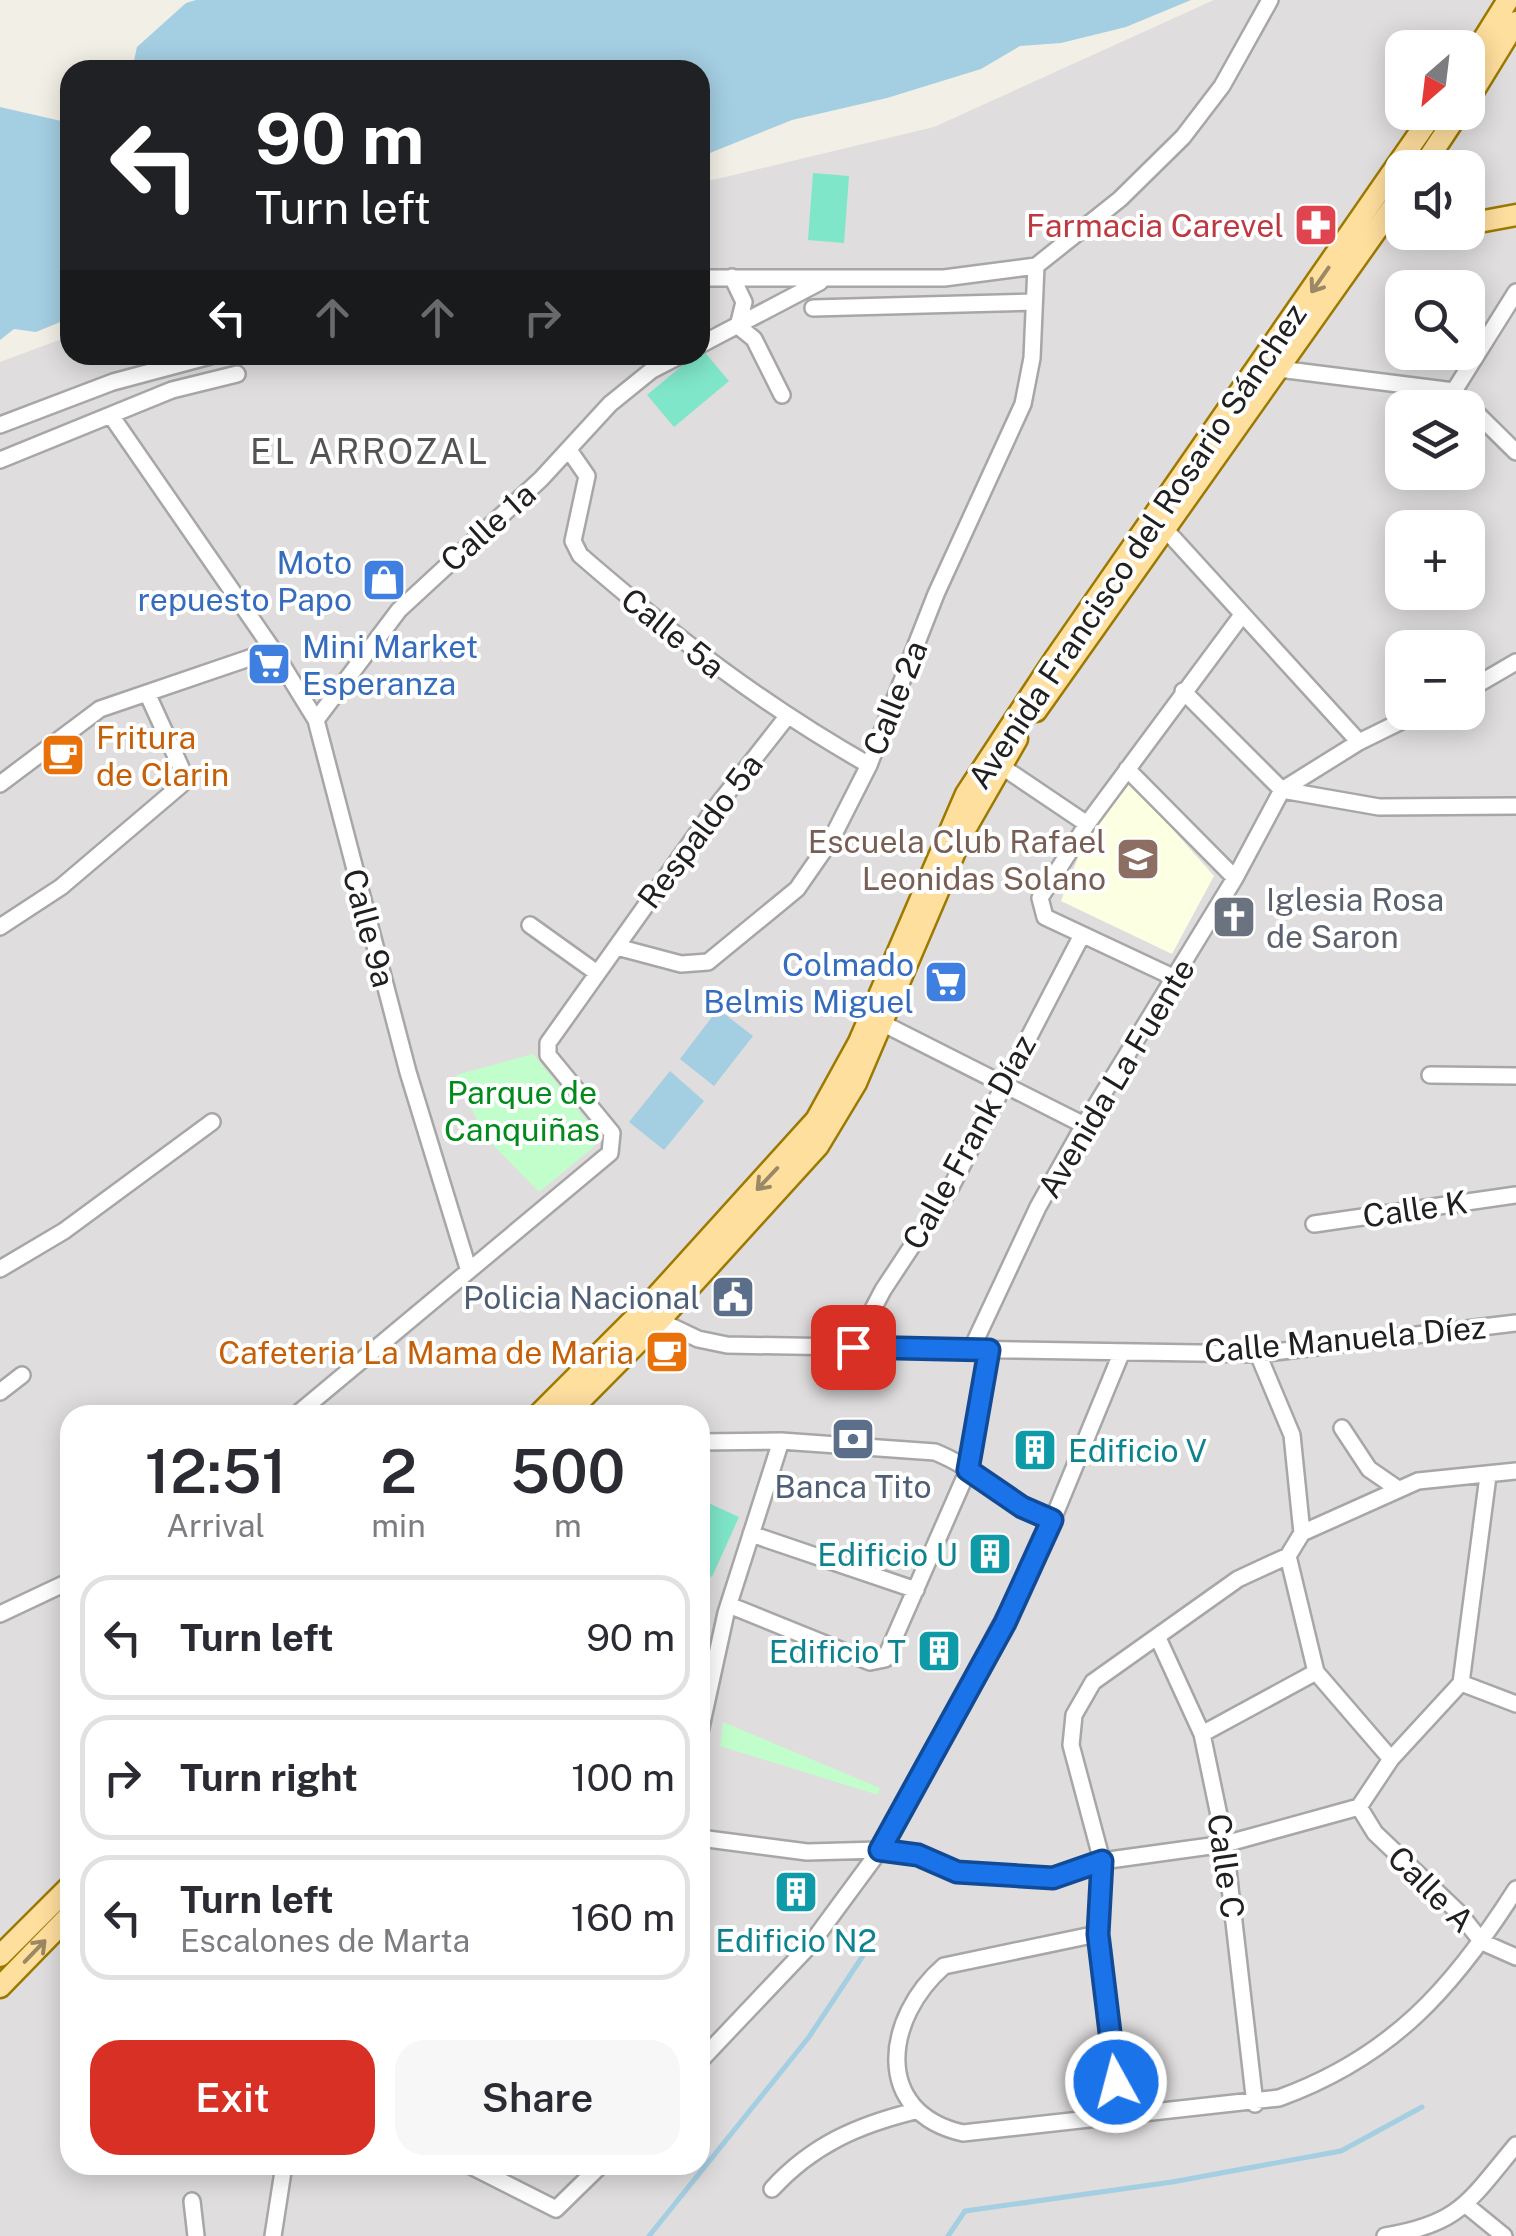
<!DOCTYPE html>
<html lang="en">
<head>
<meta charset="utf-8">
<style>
  :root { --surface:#fff; --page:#f7f7f7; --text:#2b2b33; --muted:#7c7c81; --line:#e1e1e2; --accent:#d93025 }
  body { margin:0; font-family:"Public Sans",sans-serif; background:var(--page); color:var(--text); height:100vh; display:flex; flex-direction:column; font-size:38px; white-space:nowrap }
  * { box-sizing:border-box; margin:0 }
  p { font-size:32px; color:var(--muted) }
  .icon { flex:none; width:55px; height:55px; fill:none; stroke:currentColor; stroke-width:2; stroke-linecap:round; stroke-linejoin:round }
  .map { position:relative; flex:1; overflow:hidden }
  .sheet { position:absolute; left:60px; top:1405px; width:650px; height:770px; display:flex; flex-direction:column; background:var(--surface); border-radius:30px; box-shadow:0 5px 25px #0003 }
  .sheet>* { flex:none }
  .banner { position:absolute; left:60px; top:60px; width:650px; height:305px; border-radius:30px; box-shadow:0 5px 25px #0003; background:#202124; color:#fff; overflow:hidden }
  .needle { width:65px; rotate:208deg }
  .fabs { position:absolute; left:1385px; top:30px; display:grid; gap:20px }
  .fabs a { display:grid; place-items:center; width:100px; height:100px; border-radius:20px; background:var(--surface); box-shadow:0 5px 25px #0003; font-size:50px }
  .pin { position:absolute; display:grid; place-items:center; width:85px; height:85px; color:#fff; margin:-42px; border-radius:20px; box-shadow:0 5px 15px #0006 }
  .me { position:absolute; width:110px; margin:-55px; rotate:353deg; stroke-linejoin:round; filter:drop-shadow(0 0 8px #0008) }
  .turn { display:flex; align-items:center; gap:35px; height:210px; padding:0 30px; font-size:45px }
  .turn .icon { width:130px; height:130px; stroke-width:2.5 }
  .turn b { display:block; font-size:70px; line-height:85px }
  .lanes { display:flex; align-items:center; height:95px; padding:0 30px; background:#0003; justify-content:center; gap:50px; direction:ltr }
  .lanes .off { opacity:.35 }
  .eta { display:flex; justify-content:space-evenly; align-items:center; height:170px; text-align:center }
  .eta b { font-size:60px; font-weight:600; line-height:70px }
  .action { display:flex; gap:20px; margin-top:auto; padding:20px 30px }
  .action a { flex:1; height:115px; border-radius:30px; background:var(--accent); color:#fff; font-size:40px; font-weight:600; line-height:115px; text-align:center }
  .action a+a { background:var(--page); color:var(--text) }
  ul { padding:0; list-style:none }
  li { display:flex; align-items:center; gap:30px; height:125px; margin:0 20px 15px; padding:0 10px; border:5px solid var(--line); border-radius:30px }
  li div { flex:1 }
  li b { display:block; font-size:38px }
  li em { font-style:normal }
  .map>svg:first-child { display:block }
</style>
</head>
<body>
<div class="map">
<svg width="1516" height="2236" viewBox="0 0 1516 2236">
  <rect width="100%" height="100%" fill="#f2efe6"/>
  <path fill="#dfdddd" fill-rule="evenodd" d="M1214 0H1516V2236H0V362L70 336V355H700V183L934 127ZM1402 48H1468V112H1402ZM1402 168H1468V232H1402ZM1402 288H1468V352H1402ZM1402 408H1468V472H1402ZM1402 528H1468V592H1402ZM1402 648H1468V712H1402ZM70 1415H700V2165H70Z"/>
  <path fill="#fcffe2" d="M1131 782 1214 876 1172 954 1061 901 1084 842Z"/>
  <path fill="#c1fecc" d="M533 1054 599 1136 594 1147 539 1192 485 1137 456 1075Z
    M723 1722 880 1788 878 1795 720 1746Z"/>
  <path fill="#7fe6c9" d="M813 173 849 176 844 243 808 240Z
    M702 349 729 381 674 427 647 395Z
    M704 1501 739 1517 712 1577 700 1572V1510Z"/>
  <path fill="#a4cee2" d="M196 0H1191L1126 27 1061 43 1020 46 981 69 887 98 792 120 700 157V70H132L137 47 186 3Z
    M0 107 70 123V318L36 332 14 329 0 340Z
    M718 1009 753 1036 714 1086 680 1059Z
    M670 1071 704 1101 664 1150 629 1122Z"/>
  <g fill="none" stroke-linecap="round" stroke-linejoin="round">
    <path stroke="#a4cee2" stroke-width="5" d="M649 2236 809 2037 868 1948
      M948 2236 965 2211 1172 2182 1341 2151 1422 2107"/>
    <defs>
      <path id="minor" d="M732 277 744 302 738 326 754 339 782 395
        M700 278H944L1036 266 1120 199 1183 137 1222 86 1270 0
        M813 308 1034 302
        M700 345 820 282
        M1279 369 1454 391 1516 452
        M1454 391 1516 292
        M112 417 273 650 316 720 408 1072 468 1268
        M0 425 113 382 214 355
        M569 450 587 476 573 541 580 555C672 635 763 705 869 765
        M0 460 172 390 237 374
        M1165 529 1359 742
        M1468 690 1516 662
        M1183 691 1282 790 1379 807 1516 806
        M316 720 399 610 541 479 610 404 652 370 681 355
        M1001 766 1087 824
        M1127 769 1235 878
        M0 784 100 709 273 650
        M530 925 597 973
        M0 927 61 887 181 785 183 772 147 693
        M617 947 681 964 708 962 797 889 831 840 869 765 936 594 1023 404 1032 358 1036 266
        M1175 978 1045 917 1040 898 1087 824 1242 615
        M882 1023 1084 1125
        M1430 1075 1516 1076
        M1314 1224 1516 1195
        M0 1269 64 1231 212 1122
        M654 1318 698 1339 727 1345 1258 1354 1516 1323
        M853 1347 883 1290 951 1187 1082 935
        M970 1352 1038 1207 1084 1125 1235 878 1282 790 1359 742 1420 712
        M1258 1354 1292 1435 1302 1533
        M0 1392 22 1375
        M296 1415 610 1153 612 1133 548 1055V1043L713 811 786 718
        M1342 1428 1369 1469 1398 1489
        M700 1442 781 1441 935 1452C977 1469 1010 1502 1052 1520
        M751 1534 916 1590
        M1288 1556 1316 1672 1391 1759
        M729 1605 870 1662 885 1659 968 1470 989 1351
        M0 1614 70 1581
        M1158 1638 1202 1734 1225 1844 1255 2104
        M1461 1683 1516 1704
        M700 1732 726 1613 781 1441
        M1202 1734 1316 1672
        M1359 1807 1375 1833 1460 1914 1482 1942 1516 1957
        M700 1838 807 1852 880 1850 917 1855 957 1871 1053 1878 1102 1861 1225 1844 1359 1807 1391 1759 1461 1683 1488 1476
        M1097 1934 944 1966C885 2017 871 2112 963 2133L1279 2098C1392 2057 1453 1988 1516 1889
        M700 2061 810 1945 880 1850 1039 1553 1121 1354
        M1121 2118 1097 1934 1102 1861 1071 1745 1074 1715 1093 1682 1238 1579 1288 1556 1302 1533 1418 1481 1516 1471
        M469 2165 556 2209 601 2165
        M772 2189C812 2145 858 2125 915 2111
        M192 2201 196 2236
        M1466 2205 1504 2236
        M273 2236 284 2165
        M1385 2236C1460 2224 1469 2201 1516 2145"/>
      <path id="major" d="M1468 64 1508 0
        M1468 100 1516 22
        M1422 168 1459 112
        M1468 224 1516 215
        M1036 711 1402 194
        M538 1415 654 1299 816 1120 859 1042 966 794 1054 660 1434 112
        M566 1415 659 1321 818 1146 856 1083 963 833 1017 739
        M0 1956 70 1886
        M0 1987 70 1915"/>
    </defs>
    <use href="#minor" stroke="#a7a7a7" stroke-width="20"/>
    <use href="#major" stroke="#9d7900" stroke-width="25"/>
    <use href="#minor" stroke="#fff" stroke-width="15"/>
    <use href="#major" stroke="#ffdf9e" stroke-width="20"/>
  </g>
  <defs><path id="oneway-shaft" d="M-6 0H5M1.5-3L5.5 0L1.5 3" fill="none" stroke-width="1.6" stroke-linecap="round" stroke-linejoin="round" transform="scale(2.5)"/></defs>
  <g stroke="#9b8965">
    <use href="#oneway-shaft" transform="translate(1320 280) rotate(125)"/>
    <use href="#oneway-shaft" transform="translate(767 1179) rotate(133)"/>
    <use href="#oneway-shaft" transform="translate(35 1951) rotate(-46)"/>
  </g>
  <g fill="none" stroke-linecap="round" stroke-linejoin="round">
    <defs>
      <path id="route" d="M853 1347 989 1350 968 1470 1022 1507 1052 1520 1005 1623 880 1850 918 1855 957 1872 1053 1878 1102 1861 1098 1934 1116 2082"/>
    </defs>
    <use href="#route" stroke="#114b97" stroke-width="25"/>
    <use href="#route" stroke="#1a73e8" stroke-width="18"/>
  </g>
  <defs>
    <symbol id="pharmacy-square" viewBox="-11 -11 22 22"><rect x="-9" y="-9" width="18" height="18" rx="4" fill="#e0444e" stroke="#fff"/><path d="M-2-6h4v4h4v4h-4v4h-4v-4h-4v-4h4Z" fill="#fff"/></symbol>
    <symbol id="shop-square" viewBox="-11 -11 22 22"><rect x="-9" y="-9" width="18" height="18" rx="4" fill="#3f7fe0" stroke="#fff"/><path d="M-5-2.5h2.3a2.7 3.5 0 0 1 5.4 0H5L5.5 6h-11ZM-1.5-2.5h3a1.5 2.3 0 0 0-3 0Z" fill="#fff"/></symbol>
    <symbol id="supermarket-square" viewBox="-11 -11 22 22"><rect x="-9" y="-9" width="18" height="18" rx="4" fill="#3f7fe0" stroke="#fff"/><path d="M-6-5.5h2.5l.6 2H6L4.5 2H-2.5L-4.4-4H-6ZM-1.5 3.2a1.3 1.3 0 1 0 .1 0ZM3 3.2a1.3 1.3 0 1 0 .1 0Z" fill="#fff"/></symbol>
    <symbol id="cafe-square" viewBox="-11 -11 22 22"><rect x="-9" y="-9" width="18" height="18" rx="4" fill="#e8710a" stroke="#fff"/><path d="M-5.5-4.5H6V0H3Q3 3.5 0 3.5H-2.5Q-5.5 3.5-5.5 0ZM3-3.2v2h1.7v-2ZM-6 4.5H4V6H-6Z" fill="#fff"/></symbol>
    <symbol id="school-square" viewBox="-11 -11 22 22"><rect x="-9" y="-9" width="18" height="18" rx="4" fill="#8d6e63" stroke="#fff"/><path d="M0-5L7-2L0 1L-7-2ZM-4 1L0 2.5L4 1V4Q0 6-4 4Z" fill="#fff"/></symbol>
    <symbol id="church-square" viewBox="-11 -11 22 22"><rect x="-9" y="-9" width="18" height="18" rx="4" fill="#6b7280" stroke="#fff"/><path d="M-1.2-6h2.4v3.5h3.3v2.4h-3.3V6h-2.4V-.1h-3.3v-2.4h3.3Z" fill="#fff"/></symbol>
    <symbol id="civic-square" viewBox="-11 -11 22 22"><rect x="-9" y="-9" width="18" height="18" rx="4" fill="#5c6f8a" stroke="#fff"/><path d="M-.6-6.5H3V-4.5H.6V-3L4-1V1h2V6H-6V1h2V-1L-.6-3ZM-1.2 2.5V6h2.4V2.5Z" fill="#fff"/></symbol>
    <symbol id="bank-square" viewBox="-11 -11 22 22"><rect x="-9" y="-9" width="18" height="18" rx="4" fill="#5c6f8a" stroke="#fff"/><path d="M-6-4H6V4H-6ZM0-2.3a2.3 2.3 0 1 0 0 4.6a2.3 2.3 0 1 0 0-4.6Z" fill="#fff"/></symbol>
    <symbol id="building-square" viewBox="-11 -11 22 22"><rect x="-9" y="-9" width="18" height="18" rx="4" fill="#0f9aa8" stroke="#fff"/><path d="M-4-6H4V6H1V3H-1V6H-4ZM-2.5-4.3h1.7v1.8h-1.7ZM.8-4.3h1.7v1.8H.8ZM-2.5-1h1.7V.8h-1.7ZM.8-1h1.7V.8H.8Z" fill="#fff"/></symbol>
  </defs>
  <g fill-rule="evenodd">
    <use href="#pharmacy-square" x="1291" y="200" width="50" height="50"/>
    <use href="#shop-square" x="359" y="555" width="50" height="50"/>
    <use href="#supermarket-square" x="244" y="639" width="50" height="50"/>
    <use href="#cafe-square" x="38" y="730" width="50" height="50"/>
    <use href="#school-square" x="1113" y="834" width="50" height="50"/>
    <use href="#church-square" x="1209" y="892" width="50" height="50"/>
    <use href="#supermarket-square" x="921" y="957" width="50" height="50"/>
    <use href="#civic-square" x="708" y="1272" width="50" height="50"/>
    <use href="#cafe-square" x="642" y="1327" width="50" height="50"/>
    <use href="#bank-square" x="828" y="1414" width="50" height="50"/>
    <use href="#building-square" x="1010" y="1425" width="50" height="50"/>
    <use href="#building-square" x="965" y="1529" width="50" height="50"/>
    <use href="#building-square" x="914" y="1626" width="50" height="50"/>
    <use href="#building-square" x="771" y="1867" width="50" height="50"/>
  </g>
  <g text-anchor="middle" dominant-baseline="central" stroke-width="8" stroke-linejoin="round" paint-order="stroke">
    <g font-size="32" fill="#be3a42" stroke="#fff" text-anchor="end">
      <text x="1284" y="225">Farmacia Carevel</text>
    </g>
    <g font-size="32" fill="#202020" stroke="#fff">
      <text transform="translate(488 527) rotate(-42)">Calle 1a</text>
      <text transform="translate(1137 546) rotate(-56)">Avenida Francisco del Rosario Sánchez</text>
      <text transform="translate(673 633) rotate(39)">Calle 5a</text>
      <text transform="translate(895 698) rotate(-68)">Calle 2a</text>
      <text transform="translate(700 831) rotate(-53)">Respaldo 5a</text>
      <text transform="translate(369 928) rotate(75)">Calle 9a</text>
      <text transform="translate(1116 1078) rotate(-59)">Avenida La Fuente</text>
      <text transform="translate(969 1142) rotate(-61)">Calle Frank Díaz</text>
      <text transform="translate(1415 1209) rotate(-8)">Calle K</text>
      <text transform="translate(1345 1339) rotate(-5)">Calle Manuela Díez</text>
      <text transform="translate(1226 1866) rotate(82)">Calle C</text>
      <text transform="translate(1431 1889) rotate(45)">Calle A</text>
    </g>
    <g font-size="32" fill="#366cbe" stroke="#fff" text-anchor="end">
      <text x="352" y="562">Moto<tspan x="352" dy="37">repuesto Papo</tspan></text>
      <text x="302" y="646" text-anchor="start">Mini Market<tspan x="302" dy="37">Esperanza</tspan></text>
      <text x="914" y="964">Colmado<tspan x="914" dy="37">Belmis Miguel</tspan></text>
    </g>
    <g font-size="32" fill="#c56008" stroke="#fff" text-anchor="start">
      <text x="96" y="737">Fritura<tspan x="96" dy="37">de Clarin</tspan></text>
      <text x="634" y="1352" text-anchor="end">Cafeteria La Mama de Maria</text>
    </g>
    <g font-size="32" fill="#785e54" stroke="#fff" text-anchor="end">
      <text x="1106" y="841">Escuela Club Rafael<tspan x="1106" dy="37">Leonidas Solano</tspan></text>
    </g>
    <g font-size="32" fill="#5b616d" stroke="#fff" text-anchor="start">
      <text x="1266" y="899">Iglesia Rosa<tspan x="1266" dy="37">de Saron</tspan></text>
    </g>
    <g font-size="32" fill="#038a1c" stroke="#fff">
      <text x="522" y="1092">Parque de<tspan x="522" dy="37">Canquiñas</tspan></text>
    </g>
    <g font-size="32" fill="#4e5e75" stroke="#fff" text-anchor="end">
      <text x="700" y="1297">Policia Nacional</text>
      <text x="853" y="1486" text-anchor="middle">Banca Tito</text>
    </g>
    <g font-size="32" fill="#0d838f" stroke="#fff" text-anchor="end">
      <text x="1068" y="1450" text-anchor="start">Edificio V</text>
      <text x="958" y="1554">Edificio U</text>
      <text x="906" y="1651">Edificio T</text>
      <text x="796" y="1940" text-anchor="middle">Edificio N2</text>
    </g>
    <g font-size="35" letter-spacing="2.5" fill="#535353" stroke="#fff">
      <text x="370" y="451">EL ARROZAL</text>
    </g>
  </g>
</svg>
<div class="fabs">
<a><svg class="needle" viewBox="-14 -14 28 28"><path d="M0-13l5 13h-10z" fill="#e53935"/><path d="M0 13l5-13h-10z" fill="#7c7c81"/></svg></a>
<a><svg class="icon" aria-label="sound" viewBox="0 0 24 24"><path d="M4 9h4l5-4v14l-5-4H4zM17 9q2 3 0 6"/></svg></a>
<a><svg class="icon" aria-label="search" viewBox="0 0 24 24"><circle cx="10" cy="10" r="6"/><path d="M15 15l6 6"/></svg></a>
<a><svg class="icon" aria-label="layers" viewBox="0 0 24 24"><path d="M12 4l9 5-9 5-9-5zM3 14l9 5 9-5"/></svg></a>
<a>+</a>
<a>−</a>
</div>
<div class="pin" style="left:853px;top:1347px;background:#d93025"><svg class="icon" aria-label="arrive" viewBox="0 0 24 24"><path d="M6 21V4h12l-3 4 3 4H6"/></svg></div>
<svg class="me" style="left:1116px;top:2082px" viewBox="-20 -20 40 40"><circle r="17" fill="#1a73e8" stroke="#fff" stroke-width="3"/><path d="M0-11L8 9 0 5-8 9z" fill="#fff"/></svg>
<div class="banner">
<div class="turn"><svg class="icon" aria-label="left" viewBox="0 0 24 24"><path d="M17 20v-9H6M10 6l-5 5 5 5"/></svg><div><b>90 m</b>Turn left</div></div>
<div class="lanes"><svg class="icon" aria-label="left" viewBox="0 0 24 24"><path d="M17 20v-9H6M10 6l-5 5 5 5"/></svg><svg class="icon off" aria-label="ahead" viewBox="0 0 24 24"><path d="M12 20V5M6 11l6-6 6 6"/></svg><svg class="icon off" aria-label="ahead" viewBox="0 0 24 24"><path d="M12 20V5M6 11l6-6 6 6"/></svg><svg class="icon off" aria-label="right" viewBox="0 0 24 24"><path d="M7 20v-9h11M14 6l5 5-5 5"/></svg></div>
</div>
<section class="sheet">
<div class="eta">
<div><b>12:51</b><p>Arrival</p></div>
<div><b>2</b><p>min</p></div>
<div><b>500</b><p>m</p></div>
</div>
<ul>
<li><svg class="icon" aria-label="left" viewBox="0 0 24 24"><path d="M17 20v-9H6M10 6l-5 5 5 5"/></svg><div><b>Turn left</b></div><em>90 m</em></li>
<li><svg class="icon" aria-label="right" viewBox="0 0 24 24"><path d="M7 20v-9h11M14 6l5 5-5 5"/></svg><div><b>Turn right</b></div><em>100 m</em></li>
<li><svg class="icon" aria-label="left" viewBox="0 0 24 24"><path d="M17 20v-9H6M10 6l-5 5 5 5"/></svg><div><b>Turn left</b><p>Escalones de Marta</p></div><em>160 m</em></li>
</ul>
<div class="action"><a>Exit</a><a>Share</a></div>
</section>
</div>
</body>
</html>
